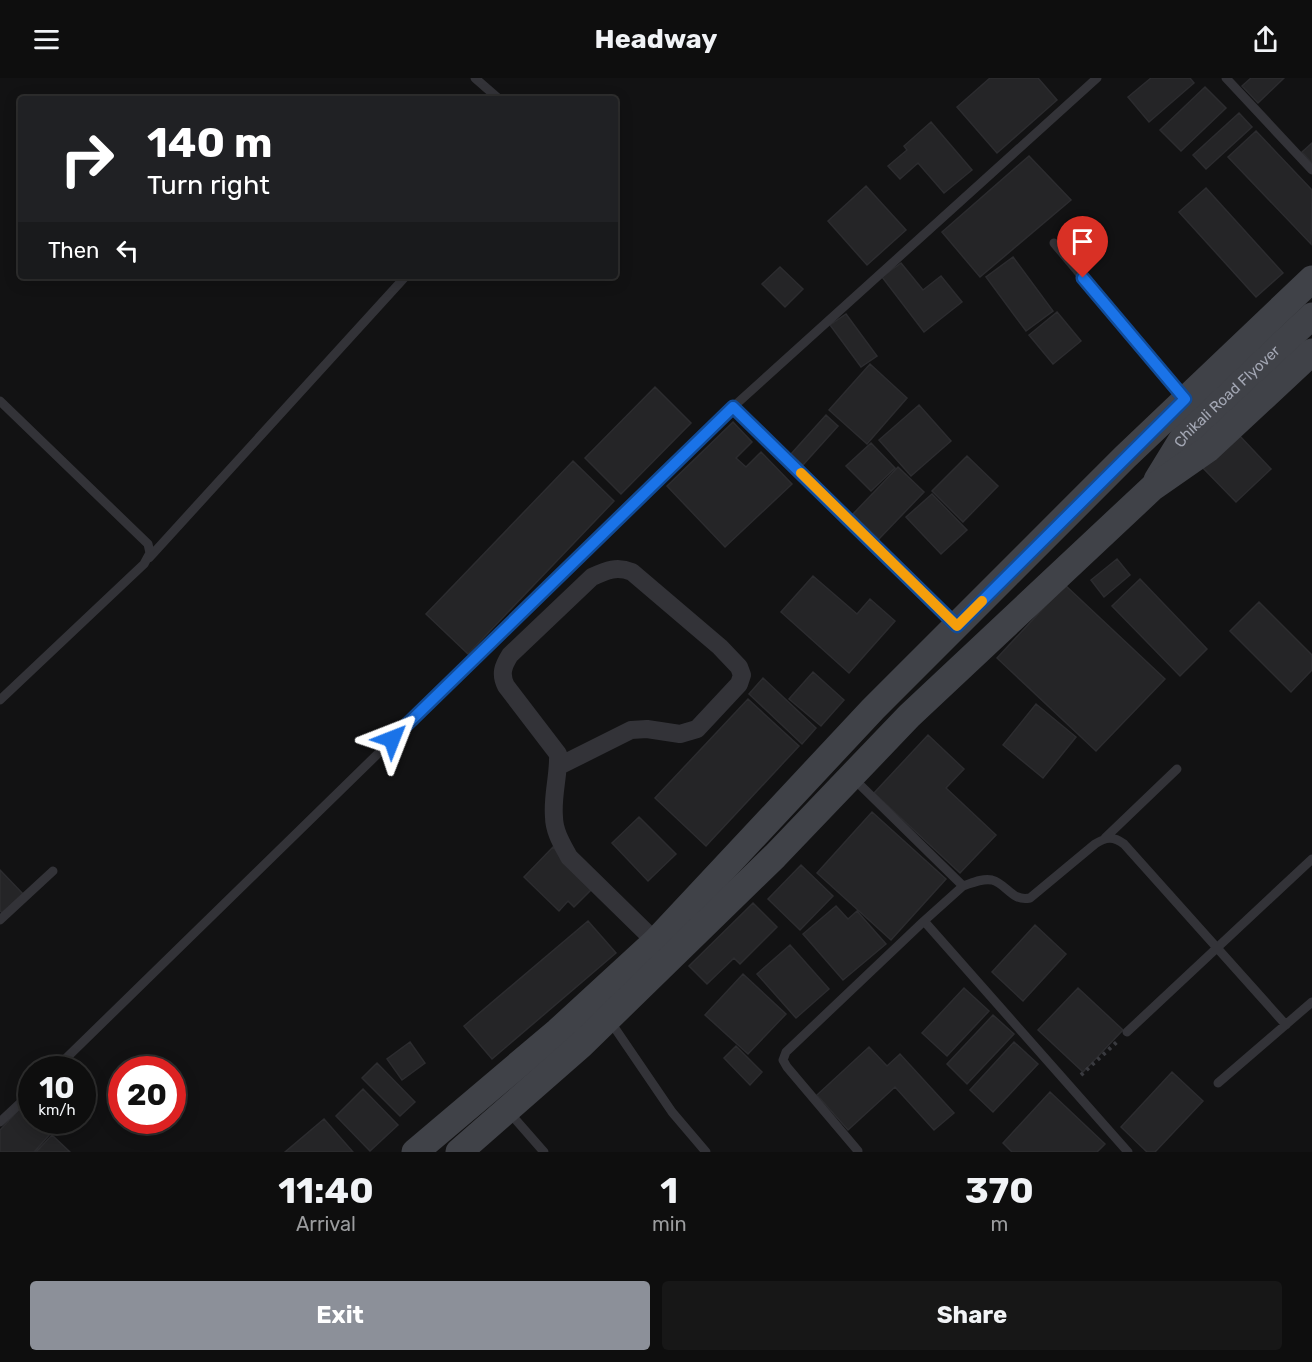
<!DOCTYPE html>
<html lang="en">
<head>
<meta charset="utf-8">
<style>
  :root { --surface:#0e0e0e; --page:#171717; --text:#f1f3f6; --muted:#9b9c9e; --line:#2e2e2e; --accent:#8c9099 }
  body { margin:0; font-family:Rubik,sans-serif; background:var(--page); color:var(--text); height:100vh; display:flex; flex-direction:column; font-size:22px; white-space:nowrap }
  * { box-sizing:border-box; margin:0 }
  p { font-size:20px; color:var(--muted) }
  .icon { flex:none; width:33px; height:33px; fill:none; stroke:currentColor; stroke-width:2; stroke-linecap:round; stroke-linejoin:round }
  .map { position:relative; height:1074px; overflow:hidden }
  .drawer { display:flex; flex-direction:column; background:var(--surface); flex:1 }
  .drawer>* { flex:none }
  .top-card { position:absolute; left:18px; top:18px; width:600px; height:183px; border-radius:6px; box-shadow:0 3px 15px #0003,0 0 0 2px var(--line); background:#202124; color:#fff; overflow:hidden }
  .speed { position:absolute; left:18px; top:978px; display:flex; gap:12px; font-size:30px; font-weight:700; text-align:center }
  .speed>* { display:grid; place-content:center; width:78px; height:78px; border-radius:50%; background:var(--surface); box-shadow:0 3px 15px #0003,0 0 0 2px var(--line); line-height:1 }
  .speed small { font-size:15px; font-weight:400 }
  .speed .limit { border:9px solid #d22; background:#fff; color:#111 }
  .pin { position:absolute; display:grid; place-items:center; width:51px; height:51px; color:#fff; margin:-62px -26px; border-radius:50% 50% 50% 0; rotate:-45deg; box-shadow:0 0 6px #0007 }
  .pin .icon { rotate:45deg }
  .me { position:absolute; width:66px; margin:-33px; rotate:45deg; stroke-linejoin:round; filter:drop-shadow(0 0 4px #0008) }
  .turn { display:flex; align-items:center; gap:21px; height:126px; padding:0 30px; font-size:27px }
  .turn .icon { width:78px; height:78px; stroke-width:2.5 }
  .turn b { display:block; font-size:42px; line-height:51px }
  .then { display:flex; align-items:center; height:57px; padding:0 30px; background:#0003; gap:12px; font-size:22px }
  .eta { display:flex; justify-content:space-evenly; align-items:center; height:102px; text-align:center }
  .eta b { font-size:36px; font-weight:700; line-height:42px }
  .primary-button { display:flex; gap:12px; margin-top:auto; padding:12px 30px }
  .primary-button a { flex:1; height:69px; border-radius:6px; background:var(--accent); color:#fff; font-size:24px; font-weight:700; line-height:69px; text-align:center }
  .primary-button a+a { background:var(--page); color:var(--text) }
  header { display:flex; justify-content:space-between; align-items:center; height:78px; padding:0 30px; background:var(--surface); font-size:27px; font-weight:700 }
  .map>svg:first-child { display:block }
</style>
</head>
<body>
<header><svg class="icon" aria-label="menu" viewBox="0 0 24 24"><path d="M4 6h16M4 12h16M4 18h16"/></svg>Headway<svg class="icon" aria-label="share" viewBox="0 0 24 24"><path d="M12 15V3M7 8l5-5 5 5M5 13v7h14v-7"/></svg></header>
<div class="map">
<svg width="1312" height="1074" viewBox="0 0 1312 1074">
  <rect width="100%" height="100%" fill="#121213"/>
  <path fill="#252527" stroke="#2c2c2f" stroke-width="1.5" d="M990 0H1038L1057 22 997 75 957 29Z
    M1151 0H1190L1194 5 1149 44 1128 19Z
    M1251 0H1284L1258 25 1242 8Z
    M1205 9 1226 30 1181 73 1160 52Z
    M1239 35 1252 49 1206 91 1193 77Z
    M931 44 972 92 944 115 918 85 900 101 888 88 907 72 904 68Z
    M1256 53 1312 112 1311 166 1228 79Z
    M1312 65V85L1302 74Z
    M1029 78 1071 122 980 199 942 154Z
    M866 108 906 152 867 187 828 143Z
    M1206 110 1283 195 1256 219 1179 134Z
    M1013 179 1053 233 1026 253 986 199Z
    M901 185 923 212 941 198 962 224 924 254 882 199Z
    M780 189 803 211 785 229 762 206Z
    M1057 234 1081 263 1053 286 1029 257Z
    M846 236 877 278 861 289 830 247Z
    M870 286 907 320 867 366 829 332Z
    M655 309 691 345 621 416 585 380Z
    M919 327 951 363 911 398 879 362Z
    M826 337 838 348 803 387 791 376Z
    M733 344 752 364 736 380 746 389 761 374 792 406 725 469 667 408Z
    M1237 355 1271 391 1236 424 1202 389Z
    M871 365 895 390 871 413 846 388Z
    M967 378 998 408 963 444 932 413Z
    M573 383 614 423 468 576 426 536Z
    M898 389 924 414 879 461 853 436Z
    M932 416 967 452 941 476 906 439Z
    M1117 481 1130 497 1104 519 1091 502Z
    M813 498 857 536 870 521 895 543 849 595 781 534Z
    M1140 501 1207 571 1180 598 1112 528Z
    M1065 507 1165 601 1096 673 997 580Z
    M1259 524 1312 577V592L1291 614 1230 553Z
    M813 594 844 622 821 648 789 621Z
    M763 600 816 650 802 666 749 616Z
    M748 621 799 668 706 768 655 720Z
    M1036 626 1076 659 1043 700 1003 667Z
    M928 657 964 691 946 710 996 757 960 795 874 715Z
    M872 734 946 801 891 862 817 795Z
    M639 739 676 776 648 803 612 765Z
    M553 769 594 809 574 829 568 823 559 833 524 799Z
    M801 787 833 818 800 852 768 821Z
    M0 792 24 817 4 836 0 833Z
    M753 825 777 849 740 886 734 880 707 906 689 888Z
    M836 828 848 841 857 833 886 866 843 902 803 856Z
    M588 843 616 875 492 981 464 948Z
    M1035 847 1066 876 1023 923 992 894Z
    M790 867 829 911 796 940 757 896Z
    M743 896 786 936 748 976 705 937Z
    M964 910 989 933 947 978 922 955Z
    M1078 910 1123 952 1083 994 1038 952Z
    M993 937 1014 956 967 1006 947 986Z
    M410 964 425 985 402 1002 387 981Z
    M1014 964 1038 986 993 1034 970 1012Z
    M736 968 762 994 750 1007 724 980Z
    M869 969 887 988 900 976 954 1035 934 1052 895 1009 848 1052 817 1017Z
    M377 985 415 1024 400 1038 362 1000Z
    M1172 994 1203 1023 1155 1074H1147L1121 1049Z
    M363 1011 398 1047 370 1073 336 1038Z
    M1050 1014 1105 1066 1097 1074H1012L1003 1065Z
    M22 1028 32 1037V1042H38L51 1055 34 1074H0V1052Z
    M324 1041 353 1074H285Z
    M52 1057 70 1074H36Z"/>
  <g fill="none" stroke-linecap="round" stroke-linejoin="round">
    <path stroke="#393a3f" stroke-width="4" stroke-dasharray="3 4.5" stroke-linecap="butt" d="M1081 997 1118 963"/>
    <path stroke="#333338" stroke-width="9" d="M475 0 499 21
      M1226 0 1312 92
      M1054 165 1183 319
      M0 323 148 466 150 475 144 486 0 622
      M733 329 955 545
      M149 480 406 198
      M853 700 963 808 924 843 1128 1074
      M1105 760 1177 691
      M963 808C972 805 982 800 992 802 1007 806 1012 824 1030 820L1095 766C1106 759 1113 758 1124 766L1286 947
      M0 842 53 793
      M610 943 672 1034 706 1074
      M1127 954 1312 781
      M54 992 733 329 1097 0
      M1218 1005 1312 924
      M508 1033 544 1074
      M0 1044 32 1014
      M858 1073 787 989 783 982 786 974 924 843"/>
    <path stroke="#333338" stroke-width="18" d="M559 688 631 652 647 651 680 656 697 651 739 606 742 597 739 589 720 569 632 494C617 488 607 492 592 499L510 577C503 588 500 596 506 608L558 676C559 697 552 718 554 739 554 753 562 766 569 779L662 870"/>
    <g stroke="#404248" stroke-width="27">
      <path id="s1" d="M1157 402 1184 358 1312 238"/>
      <path d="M415 1074 558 953 656 863 873 631 1125 379 1312 201"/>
      <path d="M459 1074 581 967 775 778 909 638 1152 410 1208 371 1312 274"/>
    </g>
  </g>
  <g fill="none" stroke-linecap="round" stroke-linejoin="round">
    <defs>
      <path id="route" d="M392 661 733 329 957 548 1185 321 1083 200"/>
    </defs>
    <use href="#route" stroke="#114b97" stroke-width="15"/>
    <use href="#route" stroke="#1a73e8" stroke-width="10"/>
    <path stroke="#f59e0b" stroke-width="10" d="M801 395 957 548 982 523"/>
  </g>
  <g text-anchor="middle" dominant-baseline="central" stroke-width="6" stroke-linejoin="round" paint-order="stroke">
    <g font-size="15" fill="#a3a7b4" stroke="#0d0d0e">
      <text stroke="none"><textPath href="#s1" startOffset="110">Chikali Road Flyover</textPath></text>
    </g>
  </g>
</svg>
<div class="speed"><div>10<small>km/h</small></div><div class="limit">20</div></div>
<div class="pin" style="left:1083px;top:200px;background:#d93025"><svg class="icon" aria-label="arrive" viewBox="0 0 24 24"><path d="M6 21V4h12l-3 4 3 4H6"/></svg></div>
<svg class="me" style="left:392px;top:661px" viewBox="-20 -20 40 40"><path d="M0-17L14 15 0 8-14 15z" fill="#1a73e8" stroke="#fff" stroke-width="4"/></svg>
<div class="top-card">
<div class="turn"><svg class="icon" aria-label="right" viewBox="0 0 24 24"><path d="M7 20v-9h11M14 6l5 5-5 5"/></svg><div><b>140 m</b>Turn right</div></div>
<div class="then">Then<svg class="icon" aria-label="left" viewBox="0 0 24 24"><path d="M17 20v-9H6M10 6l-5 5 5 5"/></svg></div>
</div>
</div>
<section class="drawer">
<div class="eta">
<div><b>11:40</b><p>Arrival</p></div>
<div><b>1</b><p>min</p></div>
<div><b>370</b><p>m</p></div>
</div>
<div class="primary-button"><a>Exit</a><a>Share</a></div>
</section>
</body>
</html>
